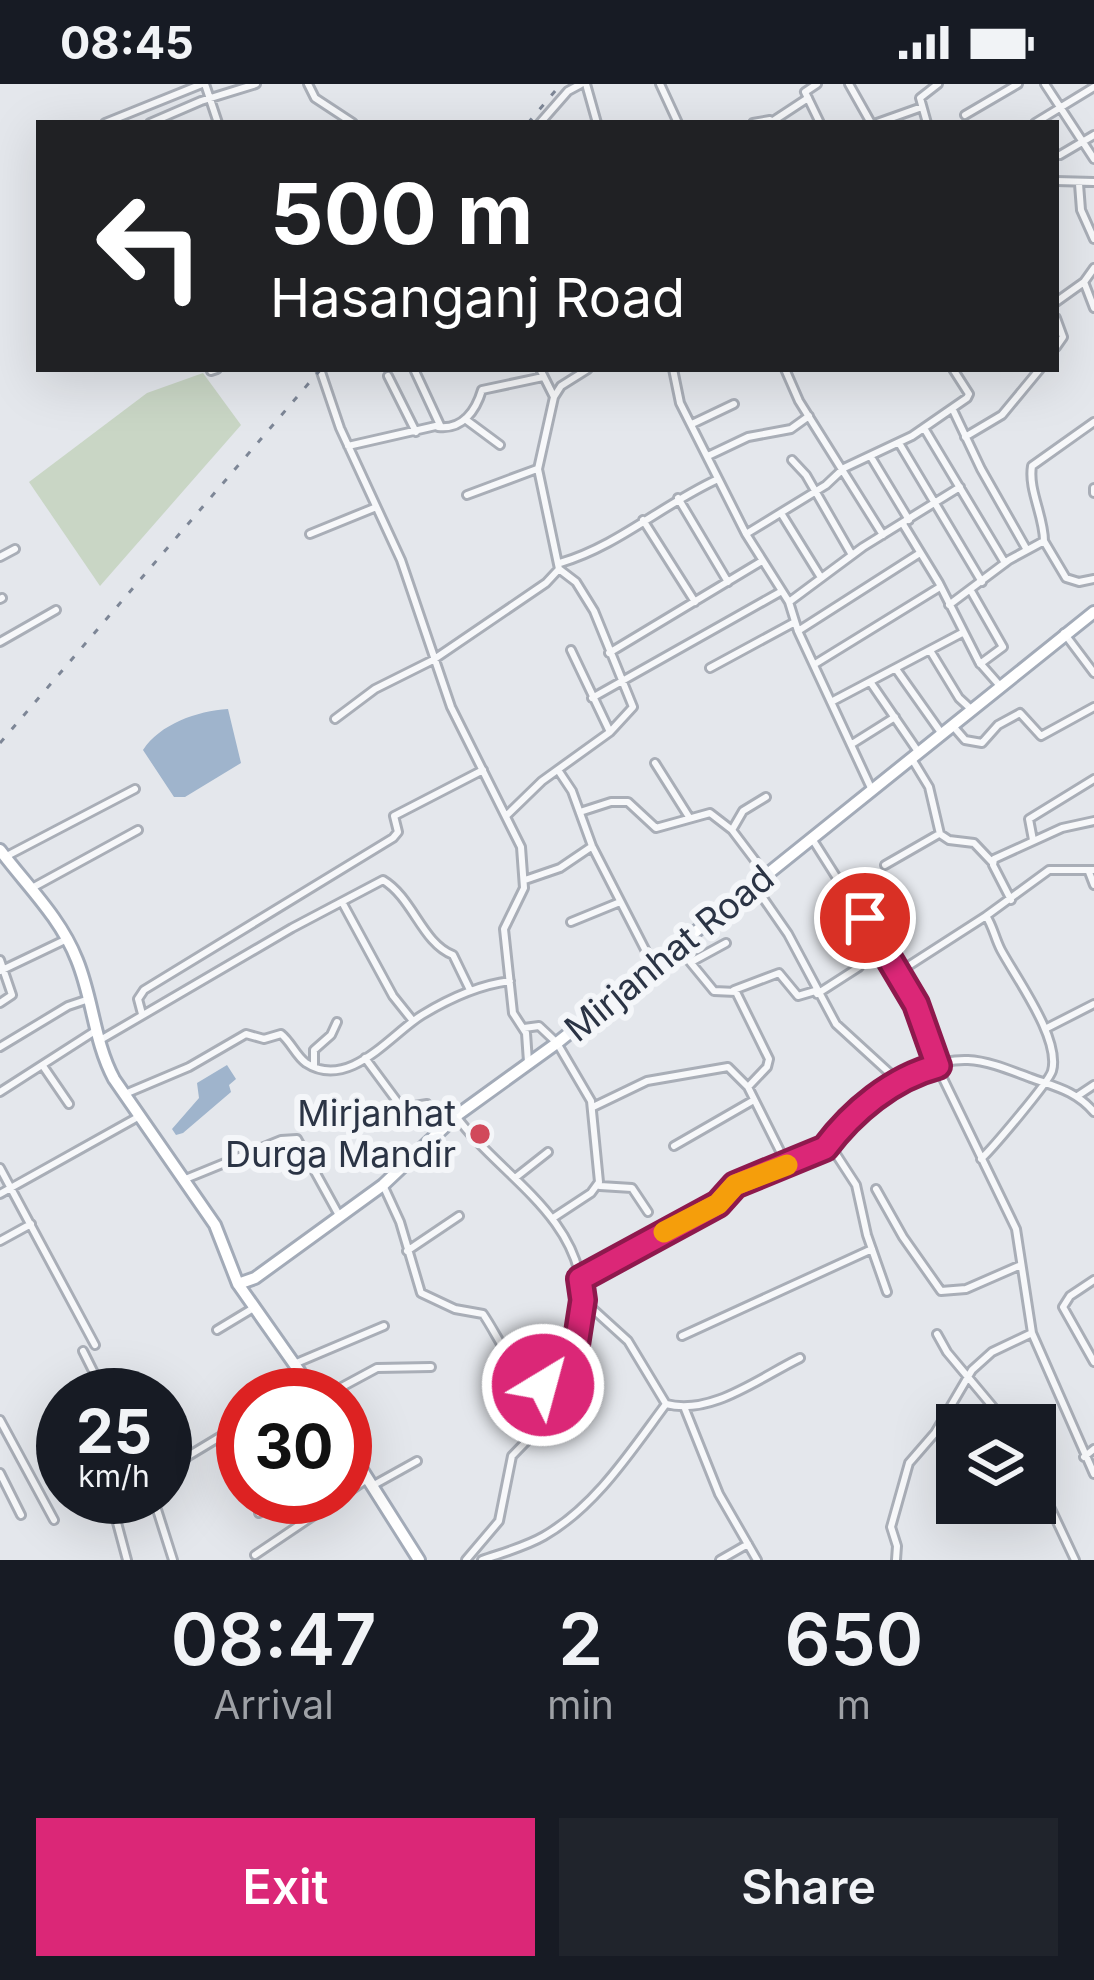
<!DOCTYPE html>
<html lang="en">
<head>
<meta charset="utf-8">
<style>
  :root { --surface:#171b24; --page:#20242c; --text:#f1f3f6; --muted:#9ea1a6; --accent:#db2777 }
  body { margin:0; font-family:Inter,sans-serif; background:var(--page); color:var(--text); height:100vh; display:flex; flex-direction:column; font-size:45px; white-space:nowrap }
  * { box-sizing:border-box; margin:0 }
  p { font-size:39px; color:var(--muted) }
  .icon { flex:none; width:66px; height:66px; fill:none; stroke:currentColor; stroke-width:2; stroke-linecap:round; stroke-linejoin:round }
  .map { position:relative; height:1476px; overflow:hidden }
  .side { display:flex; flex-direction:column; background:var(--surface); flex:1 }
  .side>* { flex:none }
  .guide { position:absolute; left:36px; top:36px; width:1023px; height:252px; border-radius:0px; box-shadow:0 12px 48px #0002; background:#202124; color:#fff; overflow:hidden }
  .buttons { position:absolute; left:936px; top:1320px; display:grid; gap:24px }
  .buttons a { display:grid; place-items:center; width:120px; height:120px; border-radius:0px; background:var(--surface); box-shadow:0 12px 48px #0002; font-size:60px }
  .speed { position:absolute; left:36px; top:1284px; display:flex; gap:24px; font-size:60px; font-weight:700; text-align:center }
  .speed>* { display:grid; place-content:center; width:156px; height:156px; border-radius:50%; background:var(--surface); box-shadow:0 12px 48px #0002; line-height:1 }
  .speed small { font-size:30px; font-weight:400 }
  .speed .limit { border:18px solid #d22; background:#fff; color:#111 }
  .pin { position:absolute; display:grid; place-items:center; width:102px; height:102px; color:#fff; margin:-51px; border:6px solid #fff; border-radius:50%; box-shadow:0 3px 12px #0007 }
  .me { position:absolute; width:132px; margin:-66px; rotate:37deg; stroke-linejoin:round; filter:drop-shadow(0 0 9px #0008) }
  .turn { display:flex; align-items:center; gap:42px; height:252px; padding:0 36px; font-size:54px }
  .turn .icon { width:156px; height:156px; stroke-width:2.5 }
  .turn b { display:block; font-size:84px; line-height:102px }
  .eta { display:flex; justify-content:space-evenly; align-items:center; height:204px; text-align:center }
  .eta b { font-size:72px; font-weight:600; line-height:84px }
  .primary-button { display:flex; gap:24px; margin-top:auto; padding:24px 36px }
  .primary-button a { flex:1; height:138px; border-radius:0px; background:var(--accent); color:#fff; font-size:48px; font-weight:600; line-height:138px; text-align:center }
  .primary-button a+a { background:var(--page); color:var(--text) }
  .status { display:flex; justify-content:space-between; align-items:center; height:84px; padding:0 60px; background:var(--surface); direction:ltr }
  .status svg { height:33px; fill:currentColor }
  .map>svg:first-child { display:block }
</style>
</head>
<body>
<div class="status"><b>08:45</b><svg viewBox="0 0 49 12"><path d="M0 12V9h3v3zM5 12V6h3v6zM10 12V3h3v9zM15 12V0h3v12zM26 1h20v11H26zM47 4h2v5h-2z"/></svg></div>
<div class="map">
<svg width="1094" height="1476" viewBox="0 0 1094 1476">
  <rect width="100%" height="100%" fill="#e4e7ec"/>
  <path fill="#c9d6c5" d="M203 289 241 341 100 502 29 398 147 309Z"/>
  <path fill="#9fb4cc" d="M228 625 241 679 185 713H174L143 666C160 640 197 627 228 625Z
    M227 981 236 995 229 1001 231 1008 183 1049 176 1051 172 1045 199 1014 197 999Z"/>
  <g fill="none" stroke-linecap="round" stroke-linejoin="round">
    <defs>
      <path id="minor" d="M205 0 218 39
        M308 0 315 14 353 39
        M586 0 597 39
        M660 0 678 39
        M817 0 805 8 820 39
        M849 0 871 39
        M1045 0 1094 75
        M965 31 1018 0
        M105 39 202 0
        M150 39 201 17 256 0
        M540 39 568 7 581 0
        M753 39 770 36
        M770 39 808 14
        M877 39 922 23
        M927 39 920 14 938 0
        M1035 39 1094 3
        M1060 71 1094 51
        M1056 97 1094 98
        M1079 100 1081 126 1094 155
        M1094 184 1084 198 1094 224
        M1056 218 1084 198
        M1056 234 1063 253 1056 263
        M320 285 340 344 401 476 451 623 521 763 524 804 504 845 513 929 526 949 528 978
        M540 285 554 313
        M673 285 680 319 746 450 789 518 798 547 871 704
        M785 285 799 317 883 451
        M211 287 217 285
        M388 292 416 348
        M953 326 981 385 1027 466
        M465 335 500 361
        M692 340 734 320
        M438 343C463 346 476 326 482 306L543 293
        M924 344 1005 479
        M965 353 1002 331 1040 285
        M899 359 982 498
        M348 362 440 341 414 285
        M708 372 748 353 791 345 809 332
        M871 373 909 436
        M792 376 806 391 852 471
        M1094 404V409
        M467 411 537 385
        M678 414 728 498
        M781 429 820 492
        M643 436 695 518
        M903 440 939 499 979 578 1001 603
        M310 450 374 424
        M746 450 826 401 844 384 912 352 967 314 969 310 953 285
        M1044 457 1066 494 1079 498 1094 495
        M0 473 15 465
        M560 479C618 462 663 420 718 395
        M971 507 1003 563 980 580
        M0 515 2 514
        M789 518 863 463 960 403
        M949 521 1009 476 1044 457C1044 432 1028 406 1032 382L1094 338
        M798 547 920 469
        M1064 549 1094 589
        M0 558 56 526
        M571 566 610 648
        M931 568 959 614 972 626
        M609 569 762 477
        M815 580 940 503
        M710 584 795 538
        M896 585 942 650
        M871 599 919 669
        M592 614 782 507
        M833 617 962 549
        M335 635 375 605 433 576 546 499 559 485 538 385 554 313 561 302 588 285
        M952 641 965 656 982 659 998 641 1020 629 1041 652 1094 623
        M852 660 895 633
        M912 675 929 703 940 750 949 756 974 759 992 778
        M655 679 689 733
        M558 686 572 707 592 762 653 881
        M580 728 611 718H628L656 744 710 729 732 746 766 791
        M507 731 542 697 610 648 633 623 594 527 576 498 559 485
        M732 746 743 727 766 713
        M811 753 916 919 937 982 1016 1145 1032 1249 1094 1390
        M1033 756 1029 735 1094 695
        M5 773 135 705
        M885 781 939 750
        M1089 788 1094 801
        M525 796 560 784 591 763
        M754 801 788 850 836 940 895 994
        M32 804 138 746
        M1011 816 993 781 994 775 1062 744 1094 737
        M342 818 393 912 413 937
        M986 832 1049 786H1094
        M571 838 620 818
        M677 862 714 907 736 908 769 975 767 983 748 1003
        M0 876 12 911 0 919
        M693 877 726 859
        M0 887 67 855
        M899 888 986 832C993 842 995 855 1001 866 1016 894 1061 955 1052 987 1049 998 991 1066 981 1075
        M734 906 779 889 798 912 815 907
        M817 910 859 883
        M142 930 138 915 144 906 393 754 398 748 394 732 483 686
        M524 944 539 942 557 959 591 1017 599 1098 591 1109 553 1134
        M1045 945 1094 920
        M102 955 292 844 383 796C413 814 422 859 453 871L470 906
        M0 963 68 922 89 915
        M365 974 402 1024 427 1020 444 1043
        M43 982 69 1020
        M314 982V966L331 951 337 938
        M0 1008 95 947
        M125 1010 189 983 246 950 264 955 281 950C291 958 296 972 306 979 349 1007 391 950 422 931 450 914 478 901 510 897
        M1079 1011 1094 1001
        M593 1023 647 997 728 983 748 1003 787 1081
        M456 1032C497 1089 576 1129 582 1207 584 1228 577 1252 574 1274L543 1301 542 1341 512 1372 499 1437 466 1476
        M830 1061 856 1101 867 1151 887 1208
        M674 1062 754 1016
        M0 1084 95 1261
        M515 1094 548 1068
        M183 1096 281 1056 297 1055 340 1133
        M383 1101 400 1138 421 1209 455 1225 483 1230C502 1258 510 1287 543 1301
        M600 1102 632 1104 648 1128
        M876 1105 903 1153 941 1207 966 1205 1021 1181
        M0 1110 138 1033
        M0 1157 31 1140
        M407 1167 459 1132
        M580 1195 718 1120 735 1101 825 1064C856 1023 910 974 968 976 989 977 1012 987 1031 994 1056 1003 1076 1007 1094 1028
        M1094 1196 1070 1212 1063 1223 1094 1278
        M584 1217 628 1257 666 1320C711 1332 759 1294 800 1274
        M217 1246 255 1223
        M937 1250 947 1268 1008 1341
        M682 1252 872 1165
        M83 1267 105 1311
        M294 1280 384 1242
        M289 1311 307 1300
        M327 1311 377 1284 431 1283
        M685 1325 719 1410 757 1476
        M0 1336 54 1436
        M1084 1373 1094 1365
        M948 1382 957 1377
        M226 1384 243 1373
        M165 1386 243 1339
        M0 1389 21 1431
        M1035 1391 1075 1476
        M372 1402 417 1377
        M345 1410 367 1395
        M116 1413 112 1420 127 1476
        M153 1413 173 1476
        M259 1429 282 1413
        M255 1471 341 1413
        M482 1476C502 1469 525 1463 544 1452 596 1422 631 1367 666 1320
        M720 1476 748 1460
        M896 1476 897 1462 891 1443 909 1379 935 1349 972 1286 992 1268 1032 1249"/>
      <path id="primary" d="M0 766C27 802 60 833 77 876 93 915 94 958 114 995L215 1141 238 1200 316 1311
        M238 1200 255 1194 383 1101 456 1032 557 959 1094 528
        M345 1359 419 1476"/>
    </defs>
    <use href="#minor" stroke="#a9aeb7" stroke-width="12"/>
    <use href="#primary" stroke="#a3abb8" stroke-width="16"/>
    <use href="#minor" stroke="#f7f8fa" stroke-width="6"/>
    <use href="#primary" stroke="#fff" stroke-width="10"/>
    <path stroke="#7d8696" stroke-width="3" stroke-dasharray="6 12" stroke-linecap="butt" d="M528 39 561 0
      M0 659 321 285"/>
  </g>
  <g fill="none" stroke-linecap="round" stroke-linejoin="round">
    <defs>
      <path id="route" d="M543 1301 574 1274 583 1216 580 1195 718 1120 735 1101 825 1064C852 1028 892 994 938 982L916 920 865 834"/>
    </defs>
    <use href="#route" stroke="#8e194d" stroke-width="30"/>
    <use href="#route" stroke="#db2777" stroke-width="21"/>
    <path stroke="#f59e0b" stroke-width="21" d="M664 1148 718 1120 735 1101 787 1081"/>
  </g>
  <circle fill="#d1495b" stroke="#f4f6f9" stroke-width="4.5" cx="480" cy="1050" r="12"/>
  <g text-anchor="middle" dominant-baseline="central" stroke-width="12" stroke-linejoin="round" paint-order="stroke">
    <g font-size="36" fill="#2b3445" stroke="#f4f6f9">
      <text transform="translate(669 869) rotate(-39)">Mirjanhat Road</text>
    </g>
    <g font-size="36" fill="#2b3445" stroke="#f4f6f9" text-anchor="end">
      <text x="456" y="1029">Mirjanhat<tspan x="456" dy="41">Durga Mandir</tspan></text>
    </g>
  </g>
</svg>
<div class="buttons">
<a><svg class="icon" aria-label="layers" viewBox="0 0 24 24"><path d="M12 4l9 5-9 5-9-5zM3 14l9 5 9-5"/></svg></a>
</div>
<div class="speed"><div>25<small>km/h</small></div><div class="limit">30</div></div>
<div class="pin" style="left:865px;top:834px;background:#d93025"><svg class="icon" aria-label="arrive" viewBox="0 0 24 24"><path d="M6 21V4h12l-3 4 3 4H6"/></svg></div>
<svg class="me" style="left:543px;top:1301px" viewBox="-20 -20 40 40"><circle r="17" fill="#db2777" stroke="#fff" stroke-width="3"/><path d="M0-11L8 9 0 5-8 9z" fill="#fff"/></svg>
<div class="guide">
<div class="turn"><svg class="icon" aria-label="left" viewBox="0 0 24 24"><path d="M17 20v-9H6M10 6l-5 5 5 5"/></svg><div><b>500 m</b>Hasanganj Road</div></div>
</div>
</div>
<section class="side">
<div class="eta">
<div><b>08:47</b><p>Arrival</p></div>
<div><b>2</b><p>min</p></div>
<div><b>650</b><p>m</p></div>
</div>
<div class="primary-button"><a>Exit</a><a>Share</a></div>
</section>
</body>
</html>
